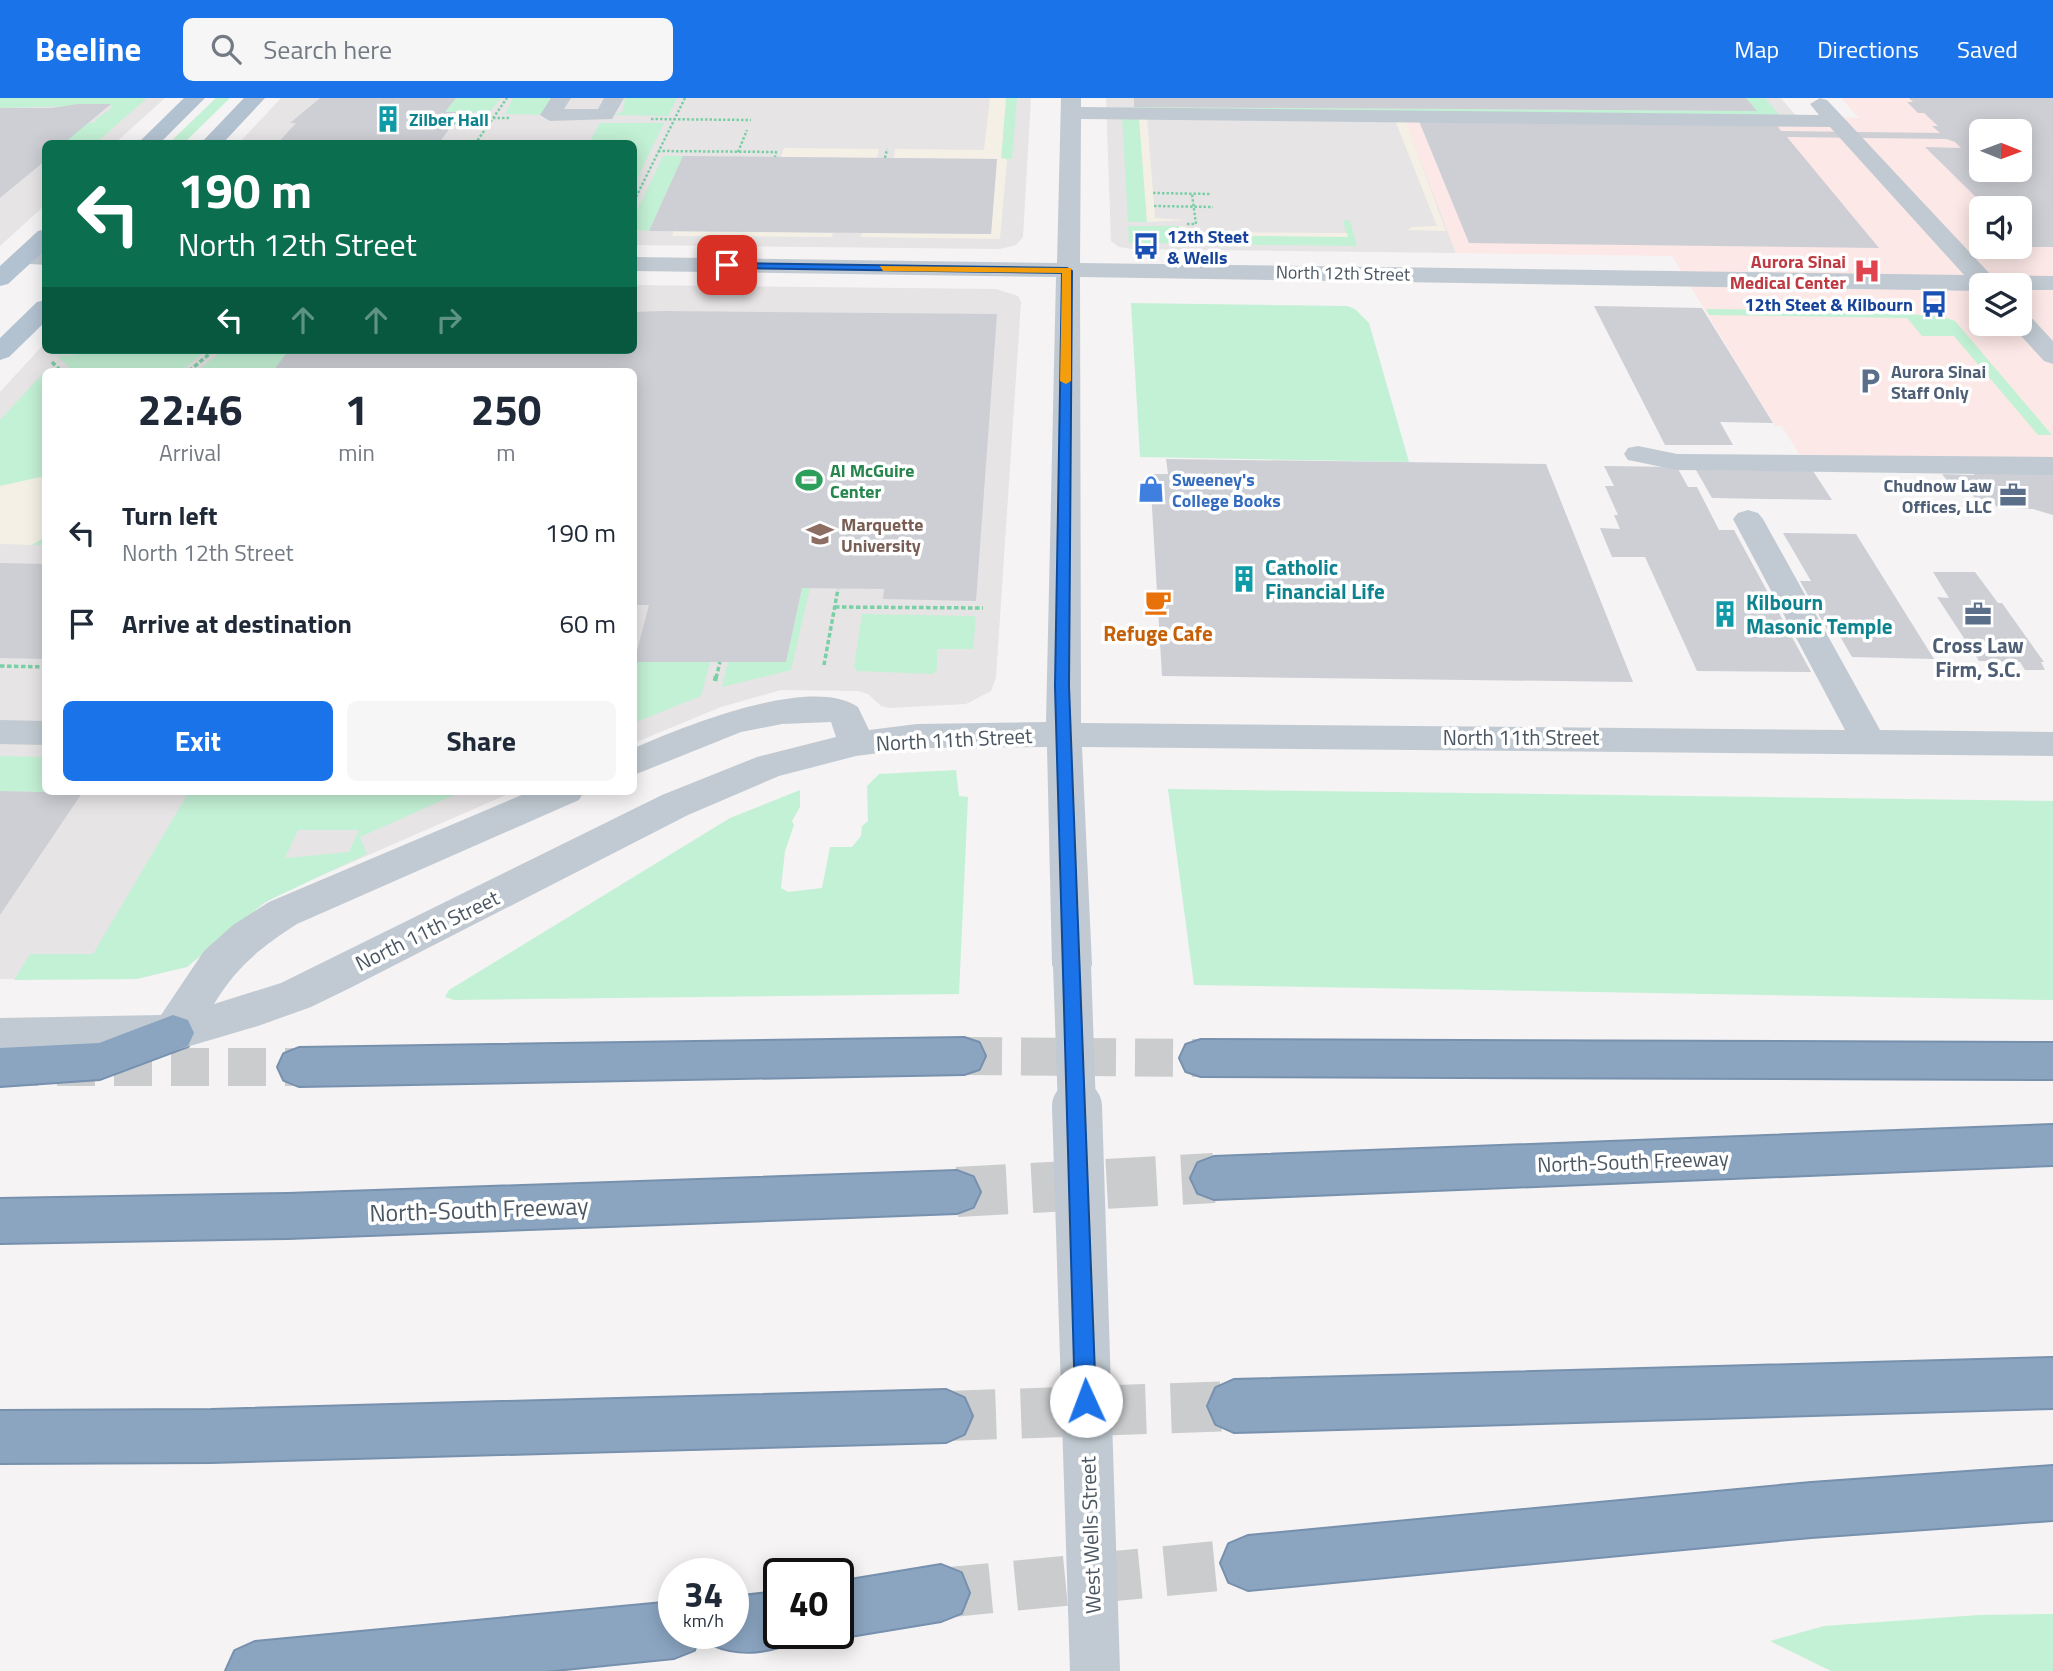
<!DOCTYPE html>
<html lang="en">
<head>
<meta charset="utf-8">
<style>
  :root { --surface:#fff; --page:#f6f6f7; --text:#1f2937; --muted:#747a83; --accent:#1a73e8 }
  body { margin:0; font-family:"Titillium Web",sans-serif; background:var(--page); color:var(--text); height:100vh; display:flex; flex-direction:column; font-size:26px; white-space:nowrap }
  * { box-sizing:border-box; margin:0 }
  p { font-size:23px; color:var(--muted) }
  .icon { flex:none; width:38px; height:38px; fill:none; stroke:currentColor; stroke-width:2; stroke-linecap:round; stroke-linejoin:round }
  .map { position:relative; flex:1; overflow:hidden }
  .details { position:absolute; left:42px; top:270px; width:595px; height:427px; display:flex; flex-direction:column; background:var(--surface); border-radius:10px; box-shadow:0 4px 18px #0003 }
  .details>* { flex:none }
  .hud { position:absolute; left:42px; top:42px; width:595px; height:214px; border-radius:10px; box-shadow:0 4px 18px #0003; background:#0b6e4f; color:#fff; overflow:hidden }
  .needle { width:46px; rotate:91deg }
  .tools { position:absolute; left:1969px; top:21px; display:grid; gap:14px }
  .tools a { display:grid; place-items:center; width:63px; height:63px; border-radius:10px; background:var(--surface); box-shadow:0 4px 18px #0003; font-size:35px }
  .speed { position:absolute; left:658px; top:1460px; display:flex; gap:14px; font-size:35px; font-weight:700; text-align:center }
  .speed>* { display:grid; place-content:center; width:91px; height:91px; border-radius:50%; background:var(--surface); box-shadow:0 4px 18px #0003; line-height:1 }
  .speed small { font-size:18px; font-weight:400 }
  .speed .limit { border:4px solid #111; border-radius:10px; background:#fff; color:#111 }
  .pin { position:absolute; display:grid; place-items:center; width:60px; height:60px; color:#fff; margin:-30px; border-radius:14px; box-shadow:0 4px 10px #0006 }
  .me { position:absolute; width:77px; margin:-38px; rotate:358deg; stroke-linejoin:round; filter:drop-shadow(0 0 5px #0008) }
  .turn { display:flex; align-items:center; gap:24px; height:147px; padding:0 21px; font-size:32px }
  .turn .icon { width:91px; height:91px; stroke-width:2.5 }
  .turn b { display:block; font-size:49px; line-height:60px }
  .lanes { display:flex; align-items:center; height:66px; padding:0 21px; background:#0003; justify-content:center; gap:35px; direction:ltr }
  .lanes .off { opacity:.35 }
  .eta { display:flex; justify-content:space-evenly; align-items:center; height:119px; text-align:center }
  .eta b { font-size:42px; font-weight:700; line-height:49px }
  .button { display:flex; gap:14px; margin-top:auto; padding:14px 21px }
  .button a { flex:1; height:80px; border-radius:10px; background:var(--accent); color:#fff; font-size:28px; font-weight:700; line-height:80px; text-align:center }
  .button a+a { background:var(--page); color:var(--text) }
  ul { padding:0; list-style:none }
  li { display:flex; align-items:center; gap:21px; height:91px; padding:0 21px }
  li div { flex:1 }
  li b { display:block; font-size:26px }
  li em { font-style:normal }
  header { display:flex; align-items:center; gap:42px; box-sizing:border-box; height:98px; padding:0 35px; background:var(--accent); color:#fff }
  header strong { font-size:33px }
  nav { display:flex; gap:38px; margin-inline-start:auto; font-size:24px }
  .search { width:490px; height:63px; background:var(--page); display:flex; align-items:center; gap:18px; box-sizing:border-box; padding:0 24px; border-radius:10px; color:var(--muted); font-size:26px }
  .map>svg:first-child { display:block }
</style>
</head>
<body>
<header>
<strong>Beeline</strong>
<div class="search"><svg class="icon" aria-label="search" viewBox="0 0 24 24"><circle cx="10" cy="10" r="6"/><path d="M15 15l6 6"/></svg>Search here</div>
<nav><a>Map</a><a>Directions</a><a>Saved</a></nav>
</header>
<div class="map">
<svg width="2053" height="1573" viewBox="0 0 2053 1573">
  <rect width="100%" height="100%" fill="#f5f3f3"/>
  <path fill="#e6e4e5" d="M0 0H165L115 45 46 46 45 107 0 148Z
    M281 0H1031L1023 139 1016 147 1000 151 634 147V46H238Z
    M1106 0H1781L1797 19 1403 15 1456 155 1132 151 1119 149 1111 143Z
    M634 187 996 191 1018 198 1021 204 996 579 991 593 966 606 889 610 881 608 868 596 858 593 781 592 721 609 634 645V273H46V693H515L279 796 254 812 187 869 136 881H0V294L45 245 46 252H634Z"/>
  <path fill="#fce8e6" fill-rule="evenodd" d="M1841 0H2053V362L1801 359 1782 328H1775L1672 158 1456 155 1402 14 1859 20ZM1981 33H2020V72H1981ZM1981 110H2020V149H1981ZM1981 187H2020V226H1981Z"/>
  <path fill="#c3f1d5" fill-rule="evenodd" d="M0 0H147L96 45H63L87 25 97 24 95 22 113 9 109 7 0 10Z
    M216 0H230L184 45H169Z
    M456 0H501L489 15 445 14Z
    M513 0H561L550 17 505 16Z
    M625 0H677L668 18 614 17 623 13Z
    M1006 0H1017L1012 61H1001Z
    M1746 0H1765L1781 19 1135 12 1134 9 1756 13Z
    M1122 18 1139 19 1147 124H1128Z
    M600 25H664L634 87V46L589 45Z
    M663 58H683L649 133 634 132V119Z
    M1345 122 1350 123 1357 148 1129 145 1128 128H1179L1181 137 1347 139 1343 123Z
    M1131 205 1347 208 1355 211 1369 225 1409 364 1140 359Z
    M1706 211 1901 213C1919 220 1937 215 1955 223L2052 337H2038L1954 238H1922L1907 220 1709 217Z
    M79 252H207L181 273H73L57 258 75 257Z
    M223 252H289L273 273H197Z
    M48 270 51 273H46L45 447 0 446V322Z
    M802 490H810L791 572 722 589 728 564H786Z
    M862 516 976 518 973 551H937V572L933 576 857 573 854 569Z
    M634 564H710L701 598 636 624Z
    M0 658 45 659 46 693H121L119 696 0 693Z
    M956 672 959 698 968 699 959 896 454 902 445 899 449 892 730 720 800 692V709L792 723 794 727 785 753 781 790 788 794 822 790 830 749H852L861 738 862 728 868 723 867 688 879 676Z
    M1168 691 2053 703V902L1194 887Z
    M153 693H463L360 739 367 756 265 804 187 869 136 881 14 882 30 856H93L187 697 152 696ZM298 732H359L349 754 285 760Z
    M2053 1516V1573H1831L1770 1543 1824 1528 1979 1517Z"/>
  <path fill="#f5f0e5" d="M990 0H1006L1001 60 1007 61 1000 141 860 139 862 135 991 136 997 61 894 60 895 51 984 52Z
    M1139 19H1147L1155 120 1187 122 1147 124Z
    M1405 21 1446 133 1407 132 1412 129 1437 128 1395 22Z
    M784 50 879 51 877 60 781 59Z
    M1179 128 1188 129 1189 134 1347 135 1348 139 1181 137Z
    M674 133 833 135 832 139 672 138Z
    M45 378V439L32 447 0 446V388Z"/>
  <path fill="#cdcfd5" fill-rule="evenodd" d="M320 0H456L445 14H462L438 46H277L296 25H290Z
    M1134 0H1746L1757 13 1134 9Z
    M1909 0H2053V149H2025L2020 143V110H1987L1925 49 1961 50 1955 44 1946 41 1787 39 1879 150 1469 145 1419 23 1776 26 1781 33 1940 35 1932 28H1938L1924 15H1918L1907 4H1913ZM1981 33H2020V72H1981Z
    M78 6H111L63 46H46V62L0 100V10H52Z
    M683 58 997 61 991 136 649 133Z
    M1594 208 1702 210 1773 325 1720 324 1733 347H1665Z
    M663 213 997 216 976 503 883 501 884 491 802 490 786 564H634L649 507H634V273H273L289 252H634V214Z
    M1166 361 1546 366 1633 584 1162 578 1150 376H1168Z
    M1604 368 1677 369 1688 389H1697L1719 432H1734L1811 574 1697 573 1645 459H1612L1600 430 1620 431 1614 417H1618L1605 388H1614Z
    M1696 372 1813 373 1832 402 1712 400Z
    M1970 372 2053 373V417L2033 411 1997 409 1990 401H1975L1970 393H1955L1942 376 1974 377Z
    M1783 435 1856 436 1934 561 1852 559 1838 535H1829L1800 483H1811Z
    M0 465 46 466V561L0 560Z
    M1933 474H1975L1998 505H2002L2044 564H2041L2045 572H2025L2020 564 1979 563 1937 499 1949 500Z
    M0 693 82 695 0 817Z"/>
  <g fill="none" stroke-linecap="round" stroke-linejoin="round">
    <path stroke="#caccce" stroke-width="38" stroke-dasharray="38 19" stroke-linecap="butt" d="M964 958 1201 960
      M0 969H299"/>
    <path stroke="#caccce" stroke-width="50" stroke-dasharray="50 25" stroke-linecap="butt" d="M957 1094 1214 1080
      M946 1318 1234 1308
      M941 1495 1248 1465"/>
    <defs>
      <path id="highway" d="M173 917 188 922 194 935 188 948 100 981 0 988V950L99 945Z
        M964 940 979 945 985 958 979 971 964 976 299 988 284 982 278 969 284 956 299 950Z
        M1201 942 2053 945V981L1201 978 1186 973 1180 960 1186 947Z
        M2053 1027V1067L1214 1101 1198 1095 1191 1080 1198 1065 1214 1059Z
        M957 1073 973 1079 980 1094 973 1109 957 1115 288 1140 0 1145V1101L288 1096Z
        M2053 1260V1310L1234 1334 1216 1326 1208 1308 1216 1290 1234 1282Z
        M946 1292 964 1300 972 1318 964 1336 946 1344 211 1364 0 1365V1313L211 1312Z
        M2053 1368V1422L1811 1439 1248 1492 1229 1484 1221 1465 1229 1446 1248 1438 1811 1385Z
        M941 1467 961 1475 969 1495 961 1515 941 1523 838 1540 825 1535H838V1484Z
        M779 1494V1535H802L799 1542C770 1554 742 1559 713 1547L708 1535H733V1499Z
        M674 1504V1535H701L694 1552 674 1560 545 1573H226L235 1553 255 1544Z"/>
    </defs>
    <use href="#highway" stroke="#7690ad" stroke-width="4"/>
    <path stroke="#7ad0a6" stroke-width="2.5" stroke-dasharray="2.5 2" stroke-linecap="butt" d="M493 20H509
      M651 21 751 22
      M454 25H489
      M475 46 507 0
      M658 53 776 54 775 59
      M738 54 747 32
      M885 60 887 51
      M1153 95 1210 96
      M634 103 685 0
      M1154 108 1213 109
      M1187 126H1196L1192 96"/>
    <path stroke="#7ad0a6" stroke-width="3.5" stroke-dasharray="4.5 2.5" stroke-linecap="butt" d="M52 264 61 273
      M189 273 214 252
      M835 509 983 510
      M824 567 838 491
      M0 568 46 569
      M716 580 720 564"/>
    <path stroke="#7ad0a6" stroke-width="4.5" stroke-dasharray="5 3.5" stroke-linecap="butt" d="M715 583 716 578"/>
    <path fill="#c1cad2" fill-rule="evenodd" d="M551 0H571L564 11H598L604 0H624L612 21 550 23 540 17Z
      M1061 0H1081V9L1819 17 1810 6 1820 0 1827 2 1991 177 2053 178V192H2020V187H1981V193L1080 179 1081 625 1845 632 1733 421 1738 415 1748 412 1758 415 1763 421 1880 632 2053 634V658L1082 649 1092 867 1086 879 1072 884 1058 879 1052 867 1047 649 917 650 856 658 779 678 688 717 352 889 311 909 258 928 173 953 0 956V920L161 917 204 853 233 827 269 804 531 693H584L579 702 297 826C260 850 237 868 214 906L281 885 662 697 757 659 836 639 831 624 782 626 741 634 634 677V650C682 629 811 576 858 609L869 632 917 626 1046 624 1056 179 634 173V159L1057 165ZM1081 21 1830 29 1964 177 1080 165Z
      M22 153H46V167L14 165 10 160 14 155Z
      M2020 215 2029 217 2053 243V266L2044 263 2010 226H2020Z
      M1638 348 1677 356 2053 359V377L1677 372 1628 362 1624 356 1628 350Z
      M0 622 46 623V647L0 646Z"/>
    <path fill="#b3c2d1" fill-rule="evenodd" d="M184 0H205L159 46H137Z
      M244 0H265L222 46H200Z
      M46 131V151L8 186 0 188V168L38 133Z
      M46 202V223L9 259 0 262V240L37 204Z"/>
    <use href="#highway" fill="#8ba5c1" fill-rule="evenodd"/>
    <path stroke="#c1cad2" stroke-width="38" d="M1072 867 1077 1010"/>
    <path stroke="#c1cad2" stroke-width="50" d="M1077 1008 1095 1573"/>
  </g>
  <path fill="#1a73e8" stroke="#114b97" stroke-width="2" d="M724 165 1067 170 1072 173 1069 588 1096 1303 1093 1311 1086 1314 1078 1311 1075 1303 1055 588 1062 175 727 170Z"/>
  <path fill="#f59e0b" d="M880 168 1071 170V283L1066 286 1060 283 1062 175 883 173Z"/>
  <defs>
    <symbol id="building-bare" viewBox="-9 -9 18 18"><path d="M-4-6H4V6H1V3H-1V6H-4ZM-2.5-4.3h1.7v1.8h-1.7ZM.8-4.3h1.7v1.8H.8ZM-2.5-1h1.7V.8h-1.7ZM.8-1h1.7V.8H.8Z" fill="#0f9aa8" stroke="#fff" stroke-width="2.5" paint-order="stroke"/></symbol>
    <symbol id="bus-bare" viewBox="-9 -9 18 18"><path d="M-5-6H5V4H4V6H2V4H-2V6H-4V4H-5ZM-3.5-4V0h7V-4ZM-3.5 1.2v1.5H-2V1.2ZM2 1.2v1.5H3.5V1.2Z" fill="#1a4fb4" stroke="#fff" stroke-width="2.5" paint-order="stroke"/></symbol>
    <symbol id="hospital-bare" viewBox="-9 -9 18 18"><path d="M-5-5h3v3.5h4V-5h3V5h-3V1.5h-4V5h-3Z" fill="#e0444e" stroke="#fff" stroke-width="2.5" paint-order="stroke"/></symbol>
    <symbol id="parking-bare" viewBox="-9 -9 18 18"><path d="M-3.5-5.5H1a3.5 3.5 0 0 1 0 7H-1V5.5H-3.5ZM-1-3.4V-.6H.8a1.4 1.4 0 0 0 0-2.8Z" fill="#5c6f8a" stroke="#fff" stroke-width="2.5" paint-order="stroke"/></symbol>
    <symbol id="stadium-bare" viewBox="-9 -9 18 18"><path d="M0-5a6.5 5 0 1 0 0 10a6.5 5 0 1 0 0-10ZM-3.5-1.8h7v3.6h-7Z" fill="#2e9e5b" stroke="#fff" stroke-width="2.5" paint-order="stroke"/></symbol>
    <symbol id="shop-bare" viewBox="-9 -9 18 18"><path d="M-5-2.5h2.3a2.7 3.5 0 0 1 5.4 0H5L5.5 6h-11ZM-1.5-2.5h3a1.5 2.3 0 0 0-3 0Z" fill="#3f7fe0" stroke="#fff" stroke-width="2.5" paint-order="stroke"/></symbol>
    <symbol id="office-bare" viewBox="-9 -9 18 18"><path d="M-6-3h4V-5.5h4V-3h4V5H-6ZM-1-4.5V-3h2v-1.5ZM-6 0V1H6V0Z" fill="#5c6f8a" stroke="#fff" stroke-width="2.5" paint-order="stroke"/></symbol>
    <symbol id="university-bare" viewBox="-9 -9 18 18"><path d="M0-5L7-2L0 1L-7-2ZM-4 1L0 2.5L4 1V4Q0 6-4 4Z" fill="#8d6e63" stroke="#fff" stroke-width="2.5" paint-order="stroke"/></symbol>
    <symbol id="cafe-bare" viewBox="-9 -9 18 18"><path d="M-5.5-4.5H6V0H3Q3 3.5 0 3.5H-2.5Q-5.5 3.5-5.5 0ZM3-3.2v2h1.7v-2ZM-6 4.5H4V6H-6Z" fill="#e8710a" stroke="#fff" stroke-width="2.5" paint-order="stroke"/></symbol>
  </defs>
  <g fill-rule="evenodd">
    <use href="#building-bare" x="369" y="2" width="38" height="38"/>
    <use href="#bus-bare" x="1127" y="129" width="38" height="38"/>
    <use href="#hospital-bare" x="1848" y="154" width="38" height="38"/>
    <use href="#bus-bare" x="1915" y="187" width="38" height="38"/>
    <use href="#parking-bare" x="1851" y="264" width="38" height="38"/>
    <use href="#stadium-bare" x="790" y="363" width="38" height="38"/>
    <use href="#shop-bare" x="1132" y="372" width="38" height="38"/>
    <use href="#office-bare" x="1994" y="378" width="38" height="38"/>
    <use href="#university-bare" x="801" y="417" width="38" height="38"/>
    <use href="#building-bare" x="1225" y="462" width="38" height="38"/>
    <use href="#cafe-bare" x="1139" y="485" width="38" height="38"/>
    <use href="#building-bare" x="1706" y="497" width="38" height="38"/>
    <use href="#office-bare" x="1959" y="497" width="38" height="38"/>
  </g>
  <g text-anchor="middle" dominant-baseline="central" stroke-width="7" stroke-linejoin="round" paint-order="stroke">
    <g font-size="18" font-weight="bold" fill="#0d838f" stroke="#fff" text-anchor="start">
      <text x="409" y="21">Zilber Hall</text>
    </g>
    <g font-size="18" font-weight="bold" fill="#164399" stroke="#fff" text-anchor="start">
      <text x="1167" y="138">12th Steet<tspan x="1167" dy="21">&amp; Wells</tspan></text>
      <text x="1913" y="206" text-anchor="end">12th Steet &amp; Kilbourn</text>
    </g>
    <g font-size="18" font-weight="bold" fill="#be3a42" stroke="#fff" text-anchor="end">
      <text x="1846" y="163">Aurora Sinai<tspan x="1846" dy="21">Medical Center</tspan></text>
    </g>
    <g font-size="18" fill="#4a5661" stroke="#fff">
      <text transform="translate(1343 175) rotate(1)">North 12th Street</text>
    </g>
    <g font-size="18" font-weight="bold" fill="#4e5e75" stroke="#fff" text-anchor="start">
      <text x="1891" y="273">Aurora Sinai<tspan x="1891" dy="21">Staff Only</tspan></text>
      <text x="1992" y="387" text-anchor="end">Chudnow Law<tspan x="1992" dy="21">Offices, LLC</tspan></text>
    </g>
    <g font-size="18" font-weight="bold" fill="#27864d" stroke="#fff" text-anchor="start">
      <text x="830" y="372">Al McGuire<tspan x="830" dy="21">Center</tspan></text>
    </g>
    <g font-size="18" font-weight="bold" fill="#366cbe" stroke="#fff" text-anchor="start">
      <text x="1172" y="381">Sweeney's<tspan x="1172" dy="21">College Books</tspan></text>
    </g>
    <g font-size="18" font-weight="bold" fill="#785e54" stroke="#fff" text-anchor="start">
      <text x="841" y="426">Marquette<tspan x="841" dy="21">University</tspan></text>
    </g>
    <g font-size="21" font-weight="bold" fill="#0d838f" stroke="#fff" text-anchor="start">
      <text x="1265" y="469">Catholic<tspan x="1265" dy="24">Financial Life</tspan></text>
      <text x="1746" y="504">Kilbourn<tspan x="1746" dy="24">Masonic Temple</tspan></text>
    </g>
    <g font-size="21" font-weight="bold" fill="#c56008" stroke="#fff">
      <text x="1158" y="535">Refuge Cafe</text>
    </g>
    <g font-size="21" font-weight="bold" fill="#4e5e75" stroke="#fff">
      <text x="1978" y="547">Cross Law<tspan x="1978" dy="24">Firm, S.C.</tspan></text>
    </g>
    <g font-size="21" fill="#4a5661" stroke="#fff">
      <text x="1521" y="639">North 11th Street</text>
      <text transform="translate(954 641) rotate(-3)">North 11th Street</text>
      <text transform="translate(427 832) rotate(-26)">North 11th Street</text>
      <text transform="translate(1633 1063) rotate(-2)">North-South Freeway</text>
      <text transform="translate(1090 1437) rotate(-92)">West Wells Street</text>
    </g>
    <g font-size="24" fill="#4a5661" stroke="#fff">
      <text transform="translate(479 1111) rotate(-2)">North-South Freeway</text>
    </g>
  </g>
</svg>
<div class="tools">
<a><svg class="needle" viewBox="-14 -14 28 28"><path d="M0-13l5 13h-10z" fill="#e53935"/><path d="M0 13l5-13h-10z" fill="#747a83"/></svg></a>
<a><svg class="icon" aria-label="sound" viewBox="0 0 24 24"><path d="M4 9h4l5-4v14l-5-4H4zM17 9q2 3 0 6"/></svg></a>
<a><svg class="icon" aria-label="layers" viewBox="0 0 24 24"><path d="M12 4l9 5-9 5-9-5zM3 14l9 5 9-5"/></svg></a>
</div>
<div class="speed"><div>34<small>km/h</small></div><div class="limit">40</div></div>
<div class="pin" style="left:727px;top:167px;background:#d93025"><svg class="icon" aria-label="arrive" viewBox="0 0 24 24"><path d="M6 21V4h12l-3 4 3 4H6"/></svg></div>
<svg class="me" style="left:1086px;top:1303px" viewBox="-20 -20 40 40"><circle r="19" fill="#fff"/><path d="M0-13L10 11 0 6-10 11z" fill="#1a73e8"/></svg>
<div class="hud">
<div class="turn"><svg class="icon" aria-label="left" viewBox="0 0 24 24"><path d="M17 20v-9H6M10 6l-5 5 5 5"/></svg><div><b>190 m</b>North 12th Street</div></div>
<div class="lanes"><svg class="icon" aria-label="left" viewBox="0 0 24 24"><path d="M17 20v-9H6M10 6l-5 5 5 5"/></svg><svg class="icon off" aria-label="ahead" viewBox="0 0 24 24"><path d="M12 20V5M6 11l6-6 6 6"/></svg><svg class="icon off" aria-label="ahead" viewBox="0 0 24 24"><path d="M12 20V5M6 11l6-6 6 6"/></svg><svg class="icon off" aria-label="right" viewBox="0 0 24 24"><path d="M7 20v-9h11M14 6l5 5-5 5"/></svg></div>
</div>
<section class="details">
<div class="eta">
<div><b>22:46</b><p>Arrival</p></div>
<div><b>1</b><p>min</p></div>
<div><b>250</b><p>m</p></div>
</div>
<ul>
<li><svg class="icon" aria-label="left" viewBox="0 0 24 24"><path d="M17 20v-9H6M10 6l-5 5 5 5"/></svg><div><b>Turn left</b><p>North 12th Street</p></div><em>190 m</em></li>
<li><svg class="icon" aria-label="arrive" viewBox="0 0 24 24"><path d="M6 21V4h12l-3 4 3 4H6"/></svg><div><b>Arrive at destination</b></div><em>60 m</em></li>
</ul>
<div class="button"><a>Exit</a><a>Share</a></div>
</section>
</div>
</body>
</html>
